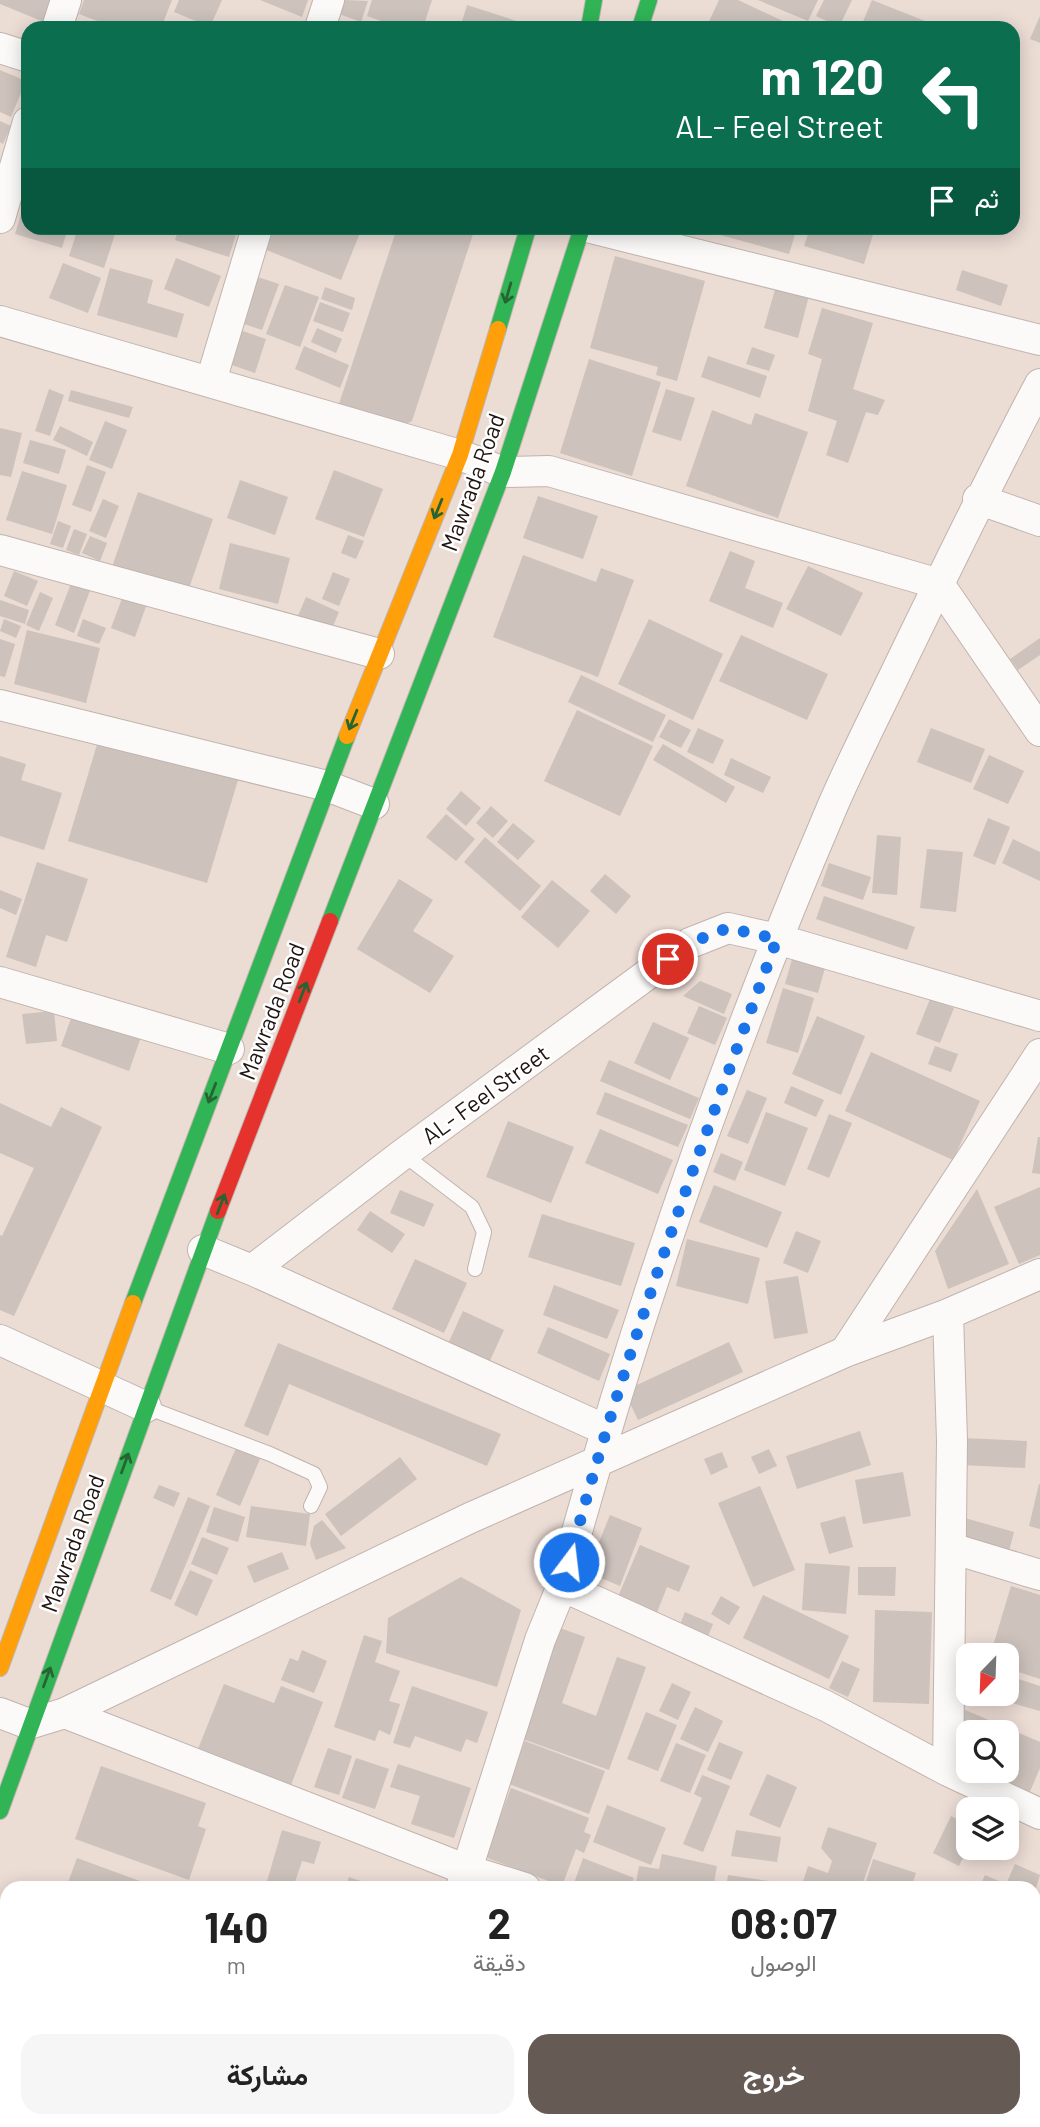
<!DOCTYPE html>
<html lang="ar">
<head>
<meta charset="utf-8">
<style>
  :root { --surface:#fff; --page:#f6f6f6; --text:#222; --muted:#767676; --accent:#665a55 }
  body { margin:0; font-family:Barlow,Vazirmatn,sans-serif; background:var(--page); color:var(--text); direction:rtl; height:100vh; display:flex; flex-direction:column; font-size:26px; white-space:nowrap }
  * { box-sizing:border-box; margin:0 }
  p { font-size:23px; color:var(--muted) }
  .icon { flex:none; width:38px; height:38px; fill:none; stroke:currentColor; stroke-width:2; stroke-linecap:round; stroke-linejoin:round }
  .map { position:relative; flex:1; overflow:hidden; direction:ltr }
  .details { position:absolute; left:0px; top:1881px; width:1041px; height:247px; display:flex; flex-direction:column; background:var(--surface); border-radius:21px 21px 0 0; box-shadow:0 4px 18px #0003; direction:rtl }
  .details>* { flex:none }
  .guide { position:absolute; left:21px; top:21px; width:999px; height:214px; border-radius:21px; box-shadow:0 4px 18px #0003; direction:rtl; background:#0b6e4f; color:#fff; overflow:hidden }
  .needle { width:46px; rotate:203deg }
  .controls { position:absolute; left:956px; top:1643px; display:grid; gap:14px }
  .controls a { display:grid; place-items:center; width:63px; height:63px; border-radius:14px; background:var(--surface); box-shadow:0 4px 18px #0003; font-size:35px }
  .pin { position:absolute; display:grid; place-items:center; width:60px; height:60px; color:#fff; margin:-30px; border:4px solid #fff; border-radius:50%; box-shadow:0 2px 7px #0007 }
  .me { position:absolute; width:77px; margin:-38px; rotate:15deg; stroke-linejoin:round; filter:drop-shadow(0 0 5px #0008) }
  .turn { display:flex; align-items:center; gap:24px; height:147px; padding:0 21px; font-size:32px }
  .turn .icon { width:91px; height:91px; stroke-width:2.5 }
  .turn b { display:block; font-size:49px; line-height:60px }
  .then { display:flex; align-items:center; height:66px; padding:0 21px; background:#0003; gap:14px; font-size:26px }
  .eta { display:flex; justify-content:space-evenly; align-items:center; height:119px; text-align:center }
  .eta b { font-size:42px; font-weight:700; line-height:49px }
  .button { display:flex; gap:14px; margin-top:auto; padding:14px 21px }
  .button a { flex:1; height:80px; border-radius:21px; background:var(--accent); color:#fff; font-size:28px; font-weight:700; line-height:80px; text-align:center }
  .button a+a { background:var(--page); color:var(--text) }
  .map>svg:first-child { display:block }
</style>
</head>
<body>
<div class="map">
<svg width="1040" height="2127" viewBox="0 0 1040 2127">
  <rect width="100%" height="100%" fill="#ebdcd4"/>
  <path fill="#cdc2bc" d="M0 0H53L44 22 0 4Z
    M84 0H172L161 28H116L79 14Z
    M179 0H222L210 27 174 12Z
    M260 0H308L302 17Z
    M344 0 368 1 361 22 339 14Z
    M372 0H432L423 28H401L367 16Z
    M719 0H738L798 28H706Z
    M758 0H818L808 21Z
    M824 0H852L839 27 816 16Z
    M872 0 925 21 922 28H871L862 24Z
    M467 5 526 24 525 28H460Z
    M1040 16V43L1030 39Z
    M0 70 26 81 11 117 0 112Z
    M0 121 11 126 3 144 0 142Z
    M25 201 28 202V228H68L62 248 15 234Z
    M78 228H117L104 268 69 256Z
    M179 228H238L229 257 175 240Z
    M273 228H362L341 280 264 249Z
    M397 228H475L412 421 400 427 338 407Z
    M695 228H797L789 254Z
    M810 228H875L864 264 804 246Z
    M615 256 705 281 677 381 656 375 658 367 590 348Z
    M176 258 221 276 209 307 164 289Z
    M63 263 101 278 88 313 49 298Z
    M110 268 153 280 147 303 184 314 177 338 97 315Z
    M962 270 1008 285 1001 306 956 290Z
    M252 275 279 284 262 330 235 321Z
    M778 279 811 288 798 338 764 328Z
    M285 285 319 297 300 347 266 334Z
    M325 287 355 298 352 310 321 299Z
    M320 302 350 313 343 332 313 321Z
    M822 308 873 323 853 389 885 400 878 415 866 412 848 463 826 455 837 421 808 411 822 359 808 354Z
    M234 328 266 339 255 373 223 362Z
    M317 328 342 339 336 353 311 342Z
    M304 346 349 365 340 388 295 369Z
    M752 347 775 355 769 371 746 364Z
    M708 356 767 376 760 398 701 377Z
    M589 359 661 382 632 476 560 453Z
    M49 389 64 395 50 436 35 431Z
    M666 389 695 398 681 441 652 432Z
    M71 390 133 407 129 418 68 401Z
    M712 410 751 425 755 413 808 432 778 518 686 486Z
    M105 421 127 430 112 469 89 460Z
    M60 426 93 442 87 456 53 440Z
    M0 428 22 433 11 477 0 475Z
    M30 440 66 450 59 474 23 463Z
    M87 465 106 472 91 512 72 505Z
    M334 470 383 489 364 537 315 519Z
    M22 471 67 485 52 534 6 520Z
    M240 480 288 497 275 535 227 518Z
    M138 492 213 519 187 594 112 567Z
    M538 496 598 516 583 559 523 538Z
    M103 499 119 506 106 538 89 531Z
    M58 521 71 526 63 548 50 544Z
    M74 529 87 534 79 555 66 550Z
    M348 535 364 541 356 559 341 553Z
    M90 536 107 543 100 561 82 553Z
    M230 543 290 558 278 604 219 589Z
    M730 551 755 561 745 588 783 603 773 628 709 601Z
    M523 555 596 582 601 568 634 580 598 677 493 637Z
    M808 566 863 593 841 636 786 609Z
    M14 571 38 581 27 606 4 596Z
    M333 572 350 579 339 606 322 599Z
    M72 581 91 588 74 633 55 625Z
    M40 592 53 598 39 631 26 625Z
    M124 593 148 601 135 637 111 628Z
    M306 597 339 612 330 633 297 618Z
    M0 600 29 610 25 624 0 616Z
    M4 619 21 626 16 638 0 631Z
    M83 619 106 628 99 644 77 636Z
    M649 619 723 654 693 720 618 684Z
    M27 630 100 648 86 703 14 684Z
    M741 635 828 674 807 720 719 681Z
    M1040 638V655L1018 670 1010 659Z
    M0 639 15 644 5 677 0 676Z
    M581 675 666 715 653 742 568 702Z
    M577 710 653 746 620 816 544 781Z
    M669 719 691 730 681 748 659 737Z
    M698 728 724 740 713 764 687 752Z
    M931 728 985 749 971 783 917 762Z
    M99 738 238 780 207 883 68 841Z
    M663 744 735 787 726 803 653 760Z
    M989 755 1024 771 1008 804 973 789Z
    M0 756 26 764 21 780 62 793 44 850 0 836Z
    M731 758 771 777 763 793 724 775Z
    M461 791 481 808 466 826 446 809Z
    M491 806 508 821 493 838 476 823Z
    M446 814 475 839 456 861 426 837Z
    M988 818 1010 827 995 865 973 856Z
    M513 823 535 841 518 860 497 842Z
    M877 835 901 837 897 895 872 893Z
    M485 837 541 886 520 911 464 862Z
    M1013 839 1040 852V881L1002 863Z
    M927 849 963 852 956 912 920 908Z
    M37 862 88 879 67 942 46 935 36 967 6 957Z
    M829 863 871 877 863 900 821 886Z
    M605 874 631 896 616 914 590 891Z
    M399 879 433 900 413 931 454 956 430 993 357 949Z
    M552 880 590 911 558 948 521 917Z
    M0 890 22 899 16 915 0 908Z
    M824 896 915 927 907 950 816 919Z
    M792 959 825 968 818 993 785 984Z
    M700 981 732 994 724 1014 683 996Z
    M783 988 814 998 798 1053 766 1043Z
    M930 999 954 1008 940 1043 916 1034Z
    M699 1006 727 1018 715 1045 687 1033Z
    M54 1011 57 1041 26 1044 22 1014Z
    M73 1013 141 1037 129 1071 61 1046Z
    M817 1016 865 1036 841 1095 792 1074Z
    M653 1022 689 1038 670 1080 634 1063Z
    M935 1046 958 1054 951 1072 928 1064Z
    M871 1052 980 1101 953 1160 845 1111Z
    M609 1060 699 1098 690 1119 600 1081Z
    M791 1086 824 1100 816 1117 784 1103Z
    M747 1090 767 1098 748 1144 727 1136Z
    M605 1092 688 1125 678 1147 596 1114Z
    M0 1103 51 1127 61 1107 102 1127 14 1316 0 1310V1235L2 1236 34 1168 0 1153Z
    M766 1112 808 1128 785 1186 744 1170Z
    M829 1114 852 1123 829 1178 807 1169Z
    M508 1121 574 1147 551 1203 486 1177Z
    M600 1129 673 1160 658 1194 585 1163Z
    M1038 1137H1040V1174L1032 1173Z
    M721 1153 743 1162 735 1181 713 1172Z
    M714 1185 782 1212 767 1248 699 1222Z
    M1040 1187V1255L1019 1264 994 1207Z
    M977 1189 1009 1264 948 1289 935 1251Z
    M400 1190 434 1204 424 1227 390 1213Z
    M370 1211 405 1234 392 1253 357 1230Z
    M542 1214 635 1243 621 1286 528 1257Z
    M796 1231 821 1241 808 1273 783 1263Z
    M687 1239 760 1258 748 1304 676 1286Z
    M415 1259 467 1283 444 1333 392 1309Z
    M798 1276 808 1333 774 1339 765 1281Z
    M554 1285 619 1310 607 1339 543 1315Z
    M463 1311 504 1330 487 1367 446 1348Z
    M548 1327 610 1354 599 1381 537 1353Z
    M729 1342 743 1372 638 1420 624 1391Z
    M278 1343 501 1434 487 1466 289 1384 268 1436 244 1426Z
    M860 1431 871 1465 797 1489 786 1456Z
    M963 1438 1027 1441 1025 1468 962 1465Z
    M236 1448 260 1459 240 1506 216 1495Z
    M769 1449 777 1466 759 1474 751 1457Z
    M722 1452 728 1467 711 1475 704 1459Z
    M400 1457 417 1479 341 1536 325 1514Z
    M903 1472 911 1516 863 1524 855 1480Z
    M1039 1484H1040V1529L1029 1526Z
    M159 1485 180 1493 174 1507 153 1498Z
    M760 1486 795 1570 753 1587 718 1503Z
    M188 1497 210 1506 171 1600 150 1591Z
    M251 1506 310 1514 306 1546 246 1537Z
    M214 1507 245 1517 238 1542 206 1532Z
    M610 1515 642 1528 620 1586 587 1572Z
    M845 1516 853 1547 829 1554 820 1523Z
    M965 1518 1014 1532 1009 1551 959 1537Z
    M322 1520 346 1548 316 1560 310 1544 314 1526Z
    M202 1537 229 1548 217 1575 191 1564Z
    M640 1545 690 1566 679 1592 667 1587 656 1615 617 1599Z
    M282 1552 289 1569 254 1583 247 1566Z
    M805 1563 850 1566 846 1614 802 1610Z
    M858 1567H896L895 1596 858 1595Z
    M190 1570 213 1580 197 1616 174 1605Z
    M461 1577 521 1610 497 1687 386 1653 388 1618Z
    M1011 1586 1040 1595V1679L1006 1668V1656H990Z
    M763 1595 849 1636 829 1679 743 1638Z
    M721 1596 740 1607 729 1625 711 1614Z
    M875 1610 932 1612 929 1704 873 1702Z
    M685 1612 713 1624 705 1644 677 1632Z
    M557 1627 585 1637 562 1703 596 1716 617 1657 646 1667 609 1770 517 1737Z
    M364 1635 382 1641 375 1662 400 1671 389 1701 400 1704 390 1735 379 1730 375 1741 334 1727Z
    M302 1650 327 1661 314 1693 281 1680 290 1658 298 1661Z
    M842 1661 860 1669 848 1697 829 1688Z
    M1006 1675 1040 1686V1711L984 1695 1006 1694Z
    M672 1683 691 1692 678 1720 659 1711Z
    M224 1684 274 1703 281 1686 323 1702 291 1785 198 1749Z
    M412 1686 488 1712 477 1743 466 1739 461 1752 415 1736 410 1748 393 1743Z
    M695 1707 723 1721 708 1752 680 1739Z
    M963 1709 1040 1742V1768L1029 1794 974 1771H1006V1732H968V1768L963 1767 959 1719Z
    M646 1712 677 1725 658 1771 627 1759Z
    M525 1741 605 1771 589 1814 509 1784Z
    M719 1742 743 1752 731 1780 707 1770Z
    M676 1743 706 1755 690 1793 660 1781Z
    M328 1748 352 1756 339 1795 314 1787Z
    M356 1758 389 1769 375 1809 342 1798Z
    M398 1764 471 1788 454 1838 411 1824 420 1796 390 1787Z
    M101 1766 206 1803 198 1826 206 1829 189 1880 75 1839Z
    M767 1774 797 1787 780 1828 749 1815Z
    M702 1775 730 1786 703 1852 683 1844 702 1798 694 1794Z
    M511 1788 589 1818 584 1832 591 1835 584 1853 576 1849 562 1886 485 1857Z
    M607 1805 666 1828 651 1865 593 1842Z
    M951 1816 968 1825V1848L959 1866 933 1853Z
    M828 1827 877 1843 861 1888H801L808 1866 828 1873 832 1861 821 1848Z
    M282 1830 321 1842 314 1864 302 1861 293 1888H265Z
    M736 1830 781 1837 777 1862 731 1856Z
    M662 1854 717 1866 713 1888H635L639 1866 659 1869Z
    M77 1858 159 1888H66Z
    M583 1858 634 1878 630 1888 573 1886Z
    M873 1859 916 1873 911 1888H864Z
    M1015 1864 1040 1875 1036 1888H979L985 1875 1006 1884Z
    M728 1875 776 1882 775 1888H726Z
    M349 1877 381 1888H345Z
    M1034 1909 1040 1912V1950L1034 1948Z
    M1034 2117 1040 2119V2127H913L905 2124 904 2127H888L873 2121H1034Z
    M160 2121H213L228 2127H176Z
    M291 2121H328L327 2127H308Z
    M454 2121H505L503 2127H464Z
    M508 2121H535L533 2127H506Z
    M621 2121H698L696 2127H619Z
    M710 2121H751L763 2127H708Z
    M781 2121H813L810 2127H795Z"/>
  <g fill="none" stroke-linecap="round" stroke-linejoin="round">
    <defs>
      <path id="lane" d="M403 1154 472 1207 484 1232 475 1269
        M146 1407 270 1454 314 1474 320 1487 311 1506"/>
      <path id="street" d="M57 28 66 0
        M320 28 329 0
        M0 48 28 57
        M0 218 28 122
        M591 228 1040 340
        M0 321 460 455 503 472 549 471 939 584 1040 731
        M211 381 257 228
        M1040 384C991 476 946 569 900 664 878 710 854 757 833 805 725 1057 634 1320 562 1586L826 1706 948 1771 1040 1814
        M978 499 1040 521
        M0 550 379 654
        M0 705 327 786 374 804
        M0 982 229 1049
        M203 1250 252 1270 403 1154 690 943 728 928 777 939 1040 1016
        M252 1270 606 1430
        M0 1340 146 1407
        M845 1352 1040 1054
        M951 1548 1040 1575
        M0 1713 29 1724 65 1713 467 1870 525 1888
        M65 1713 470 1518 845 1352 948 1314 1040 1274
        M948 1771 952 1441 948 1314
        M461 1888 540 1640 562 1586
        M1034 2054 1040 2056
        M0 2074 7 2076
        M132 2121 149 2127
        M378 2127 380 2121"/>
      <path id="fast" d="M589 28 594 0
        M640 28 649 0
        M498 329 528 228
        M330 921 503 472 582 228
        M133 1303 347 736
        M0 1811 218 1211"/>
      <path id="slow" d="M347 736 460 455 498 329
        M0 1668 133 1303"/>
      <path id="jam" d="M218 1211 330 921"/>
    </defs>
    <use href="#lane" stroke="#c0b4ae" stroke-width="16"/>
    <use href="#street" stroke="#c0b4ae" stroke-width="32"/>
    <use href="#fast" stroke="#c0b4ae" stroke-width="18"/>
    <use href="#slow" stroke="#c0b4ae" stroke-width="18"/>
    <use href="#jam" stroke="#c0b4ae" stroke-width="18"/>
    <use href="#lane" stroke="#fcfaf9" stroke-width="14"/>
    <use href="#street" stroke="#fcfaf9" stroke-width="30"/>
    <use href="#fast" stroke="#30b455" stroke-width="16"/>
    <use href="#slow" stroke="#ff9f0a" stroke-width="16"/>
    <use href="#jam" stroke="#e5322d" stroke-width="16"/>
  </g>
  <defs><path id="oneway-shaft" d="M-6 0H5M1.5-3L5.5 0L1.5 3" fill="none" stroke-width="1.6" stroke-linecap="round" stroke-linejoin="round" transform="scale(1.75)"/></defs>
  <g stroke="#276432">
    <use href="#oneway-shaft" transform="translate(508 293) rotate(106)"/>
    <use href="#oneway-shaft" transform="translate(438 509) rotate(112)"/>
    <use href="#oneway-shaft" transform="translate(353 720) rotate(112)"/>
    <use href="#oneway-shaft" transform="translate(303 992) rotate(-69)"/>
    <use href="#oneway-shaft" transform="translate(212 1093) rotate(111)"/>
    <use href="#oneway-shaft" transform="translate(221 1204) rotate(-69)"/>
    <use href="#oneway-shaft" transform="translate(125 1463) rotate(-70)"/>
    <use href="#oneway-shaft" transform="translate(47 1677) rotate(-70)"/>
  </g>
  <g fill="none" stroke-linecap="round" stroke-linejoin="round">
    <path stroke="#1a73e8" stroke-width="12" stroke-dasharray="0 21.6" d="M569 1562C625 1350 702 1144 777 939L728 928 690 943 668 959"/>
  </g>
  <g text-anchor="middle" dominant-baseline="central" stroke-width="5" stroke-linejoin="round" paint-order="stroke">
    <g font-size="23" fill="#1e1410" stroke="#fff">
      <text transform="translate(472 482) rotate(-70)">Mawrada Road</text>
      <text transform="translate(271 1011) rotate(-69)">Mawrada Road</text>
      <text transform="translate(485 1094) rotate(-36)">AL- Feel Street</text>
      <text transform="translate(72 1543) rotate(-70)">Mawrada Road</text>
    </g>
  </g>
</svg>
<div class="controls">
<a><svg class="needle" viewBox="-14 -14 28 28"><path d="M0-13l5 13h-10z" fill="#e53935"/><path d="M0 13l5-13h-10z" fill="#767676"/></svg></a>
<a><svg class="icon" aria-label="search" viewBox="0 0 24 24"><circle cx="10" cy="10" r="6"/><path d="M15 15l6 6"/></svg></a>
<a><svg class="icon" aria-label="layers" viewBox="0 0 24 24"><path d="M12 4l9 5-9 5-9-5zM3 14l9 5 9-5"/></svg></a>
</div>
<div class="pin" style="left:668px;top:959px;background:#d93025"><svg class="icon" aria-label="arrive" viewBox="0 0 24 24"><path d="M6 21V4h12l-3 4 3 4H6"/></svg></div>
<svg class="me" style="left:569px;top:1562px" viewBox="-20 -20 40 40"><circle r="17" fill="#1a73e8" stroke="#fff" stroke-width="3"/><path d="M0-11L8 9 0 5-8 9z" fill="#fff"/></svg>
<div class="guide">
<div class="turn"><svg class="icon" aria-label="left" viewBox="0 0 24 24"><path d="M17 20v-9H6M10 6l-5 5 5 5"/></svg><div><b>120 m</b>AL- Feel Street</div></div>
<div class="then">ثم<svg class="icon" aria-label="arrive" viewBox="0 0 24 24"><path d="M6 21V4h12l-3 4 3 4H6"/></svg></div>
</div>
<section class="details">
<div class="eta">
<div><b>08:07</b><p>الوصول</p></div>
<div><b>2</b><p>دقيقة</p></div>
<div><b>140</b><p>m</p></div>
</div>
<div class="button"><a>خروج</a><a>مشاركة</a></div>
</section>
</div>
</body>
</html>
